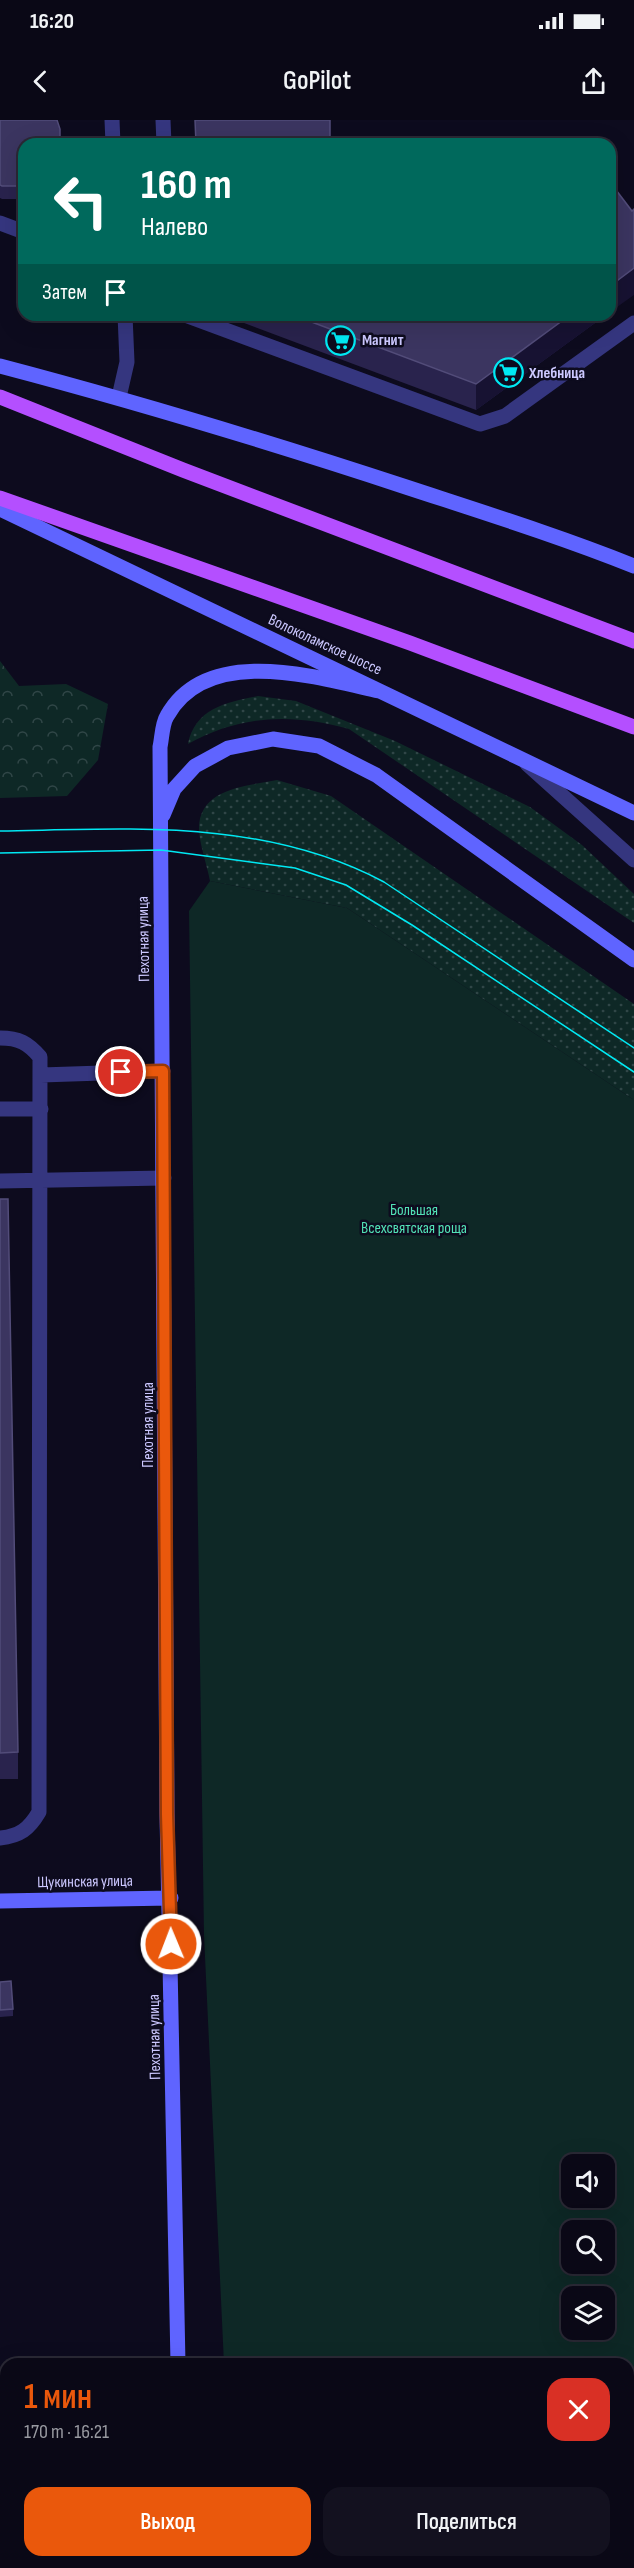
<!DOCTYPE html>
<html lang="ru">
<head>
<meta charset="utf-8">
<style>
  :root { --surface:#0a0816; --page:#13111f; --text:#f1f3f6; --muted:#999aa1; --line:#2a2935; --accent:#ea580c }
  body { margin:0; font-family:"Sofia Sans Condensed",sans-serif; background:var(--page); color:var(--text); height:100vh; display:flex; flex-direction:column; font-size:22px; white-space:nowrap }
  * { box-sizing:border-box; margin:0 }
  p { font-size:20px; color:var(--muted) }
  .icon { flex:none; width:33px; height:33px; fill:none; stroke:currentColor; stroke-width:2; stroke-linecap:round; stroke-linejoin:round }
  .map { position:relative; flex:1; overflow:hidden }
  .side { position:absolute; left:0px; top:2238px; width:634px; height:210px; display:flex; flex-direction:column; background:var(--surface); border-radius:18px 18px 0 0; box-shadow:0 6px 24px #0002,0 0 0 2px var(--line) }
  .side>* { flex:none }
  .top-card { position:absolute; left:18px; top:18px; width:598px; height:183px; border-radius:18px; box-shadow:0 6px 24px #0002,0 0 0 2px var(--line); background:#00695c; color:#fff; overflow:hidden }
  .tools { position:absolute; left:561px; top:2034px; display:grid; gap:12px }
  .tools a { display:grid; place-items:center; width:54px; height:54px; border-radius:12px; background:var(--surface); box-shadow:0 6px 24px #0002,0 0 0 2px var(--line); font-size:30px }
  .pin { position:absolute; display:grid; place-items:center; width:51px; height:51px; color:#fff; margin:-26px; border:3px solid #fff; border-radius:50%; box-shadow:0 2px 6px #0007 }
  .me { position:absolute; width:66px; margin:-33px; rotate:359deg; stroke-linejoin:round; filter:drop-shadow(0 0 4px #0008) }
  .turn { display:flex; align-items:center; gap:21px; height:126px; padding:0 24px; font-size:27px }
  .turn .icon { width:78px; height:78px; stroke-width:2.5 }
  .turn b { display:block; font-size:42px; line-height:51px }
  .then { display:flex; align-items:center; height:57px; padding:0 24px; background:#0003; gap:12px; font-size:22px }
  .round { display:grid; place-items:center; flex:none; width:63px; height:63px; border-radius:18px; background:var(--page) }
  .head { display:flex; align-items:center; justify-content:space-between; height:102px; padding:0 24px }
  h1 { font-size:36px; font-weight:600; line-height:45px; color:var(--accent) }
  .button { display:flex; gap:12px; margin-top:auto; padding:12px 24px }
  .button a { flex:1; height:69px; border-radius:18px; background:var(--accent); color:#fff; font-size:24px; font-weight:600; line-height:69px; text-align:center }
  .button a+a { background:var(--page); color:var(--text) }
  .status { display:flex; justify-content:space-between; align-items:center; height:42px; padding:0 30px; background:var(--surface); direction:ltr }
  .status svg { height:16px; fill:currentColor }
  header { display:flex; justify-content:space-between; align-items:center; height:78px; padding:0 24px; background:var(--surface); font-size:27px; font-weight:600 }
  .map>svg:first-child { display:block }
</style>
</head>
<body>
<div class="status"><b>16:20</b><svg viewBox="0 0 49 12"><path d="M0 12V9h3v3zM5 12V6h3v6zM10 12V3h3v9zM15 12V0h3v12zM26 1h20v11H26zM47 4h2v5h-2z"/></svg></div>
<header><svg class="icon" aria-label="back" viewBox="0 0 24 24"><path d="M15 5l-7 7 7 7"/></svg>GoPilot<svg class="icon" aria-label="share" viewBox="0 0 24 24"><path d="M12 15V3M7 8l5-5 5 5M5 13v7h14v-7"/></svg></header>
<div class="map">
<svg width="634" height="2448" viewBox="0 0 634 2448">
  <defs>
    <pattern id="grass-dots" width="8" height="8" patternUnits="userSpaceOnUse" patternTransform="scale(1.5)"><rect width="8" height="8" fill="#0e2826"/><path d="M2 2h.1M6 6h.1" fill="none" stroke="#304647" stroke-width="1.8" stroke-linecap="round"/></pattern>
    <pattern id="forest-crowns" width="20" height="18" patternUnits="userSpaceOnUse" patternTransform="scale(1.5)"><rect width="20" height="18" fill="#0e2826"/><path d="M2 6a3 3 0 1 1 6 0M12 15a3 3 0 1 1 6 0" fill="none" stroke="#304647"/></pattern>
  </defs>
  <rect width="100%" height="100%" fill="#0d0b1e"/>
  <path fill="url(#grass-dots)" d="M258 576 296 581 395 621 530 687 582 725 634 774V803L349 609C292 593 240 595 188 624 195 588 227 582 258 576Z
    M277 660 331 676 634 884V980L347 788 210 761C207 745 200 726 199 710 198 668 246 666 277 660Z"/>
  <path fill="url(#forest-crowns)" d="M0 541 19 566 66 564 108 584 98 640 67 676 0 678Z"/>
  <path fill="#0e2826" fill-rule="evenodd" d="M210 761 347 788 634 980V2448H232V2442H628V2244H224L204 1815 189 791ZM572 2044H604V2078H572ZM572 2110H604V2144H572ZM572 2176H604V2210H572Z"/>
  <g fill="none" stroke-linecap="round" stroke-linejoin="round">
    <path stroke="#35367f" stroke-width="15" d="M163 0 164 24
      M0 103 24 112
      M185 195 480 304 505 296 634 203
      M0 918C19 918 28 923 40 937L39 1692C29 1709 20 1716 0 1718
      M41 955 163 951
      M0 989H41
      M0 1061 164 1058"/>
    <path stroke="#35367f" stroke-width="15" d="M112 0 113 24
      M119 277 127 242 125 195
      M527 644 634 740"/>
    <path stroke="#5f64ff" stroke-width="15" d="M0 246C137 282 272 323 406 367 482 392 559 416 634 446
      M0 389 634 693
      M163 695 174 669 195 646 228 628 273 619 319 626 376 655 634 840
      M0 1781 171 1778
      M178 2244 167 1694 160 627C162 618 162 604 167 596 207 524 316 557 379 571
      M181 2448V2442"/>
    <path stroke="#b44fff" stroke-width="15" d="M0 277 183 350 634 521
      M0 378 410 523 634 607"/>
    <path stroke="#00e9f3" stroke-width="1.5" d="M0 711C132 709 264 698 384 762L634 928
      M0 733 161 730 295 748 346 765 412 805 634 952"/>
  </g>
  <path fill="#29234d" d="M0 0H57L21 79H2L0 78Z
    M223 195H606L476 290Z
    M0 1079 18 1632V1659H0Z
    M0 1862 13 1889V1896L0 1897Z"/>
  <path fill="#171232" d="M24 65V78L21 79V66Z
    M634 148V175L610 192V166Z
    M570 195H606L476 290V264Z"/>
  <path fill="#3b3560" stroke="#524c79" stroke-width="1.5" d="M0 0H57L60 9V24H24V65L21 66H2L0 65Z
    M195 0H330V24H196Z
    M577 17 582 24H567Z
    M610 62 632 91 634 89V148L610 166Z
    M293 195H570L476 264Z
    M0 1079H8L18 1632 0 1633Z
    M11 1861 13 1889 0 1890V1862Z"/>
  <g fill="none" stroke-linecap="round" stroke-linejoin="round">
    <defs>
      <path id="route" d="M121 952 163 951 167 1694 171 1824"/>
    </defs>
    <use href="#route" stroke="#983908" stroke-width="15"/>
    <use href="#route" stroke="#ea580c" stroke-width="10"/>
  </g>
  <defs>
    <symbol id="supermarket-ring" viewBox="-11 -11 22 22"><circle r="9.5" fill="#0d0b1e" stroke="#00e9f3" stroke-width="1.5"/><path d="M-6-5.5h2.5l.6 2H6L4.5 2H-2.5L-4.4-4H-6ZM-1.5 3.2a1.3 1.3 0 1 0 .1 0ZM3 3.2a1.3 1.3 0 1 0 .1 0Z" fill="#00e9f3"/></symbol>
  </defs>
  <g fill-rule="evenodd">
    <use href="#supermarket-ring" x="324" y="204" width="33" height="33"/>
    <use href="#supermarket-ring" x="492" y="236" width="33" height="33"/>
  </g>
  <g text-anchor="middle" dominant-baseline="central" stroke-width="5" stroke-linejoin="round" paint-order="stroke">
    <g font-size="16" font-weight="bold" fill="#ccc8ff" stroke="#0d0b1e" text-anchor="start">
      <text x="362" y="220">Магнит</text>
      <text x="529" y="253">Хлебница</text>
    </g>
    <g font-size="16" fill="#ccc8ff" stroke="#0d0b1e">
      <text transform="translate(325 525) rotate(25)">Волоколамское шоссе</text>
      <text transform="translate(144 819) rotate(-91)">Пехотная улица</text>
      <text transform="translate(148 1305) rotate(-90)">Пехотная улица</text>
      <text transform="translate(85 1762) rotate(-1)">Щукинская улица</text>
      <text transform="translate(155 1917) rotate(-91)">Пехотная улица</text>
    </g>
    <g font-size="16" fill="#52e2b6" stroke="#0d0b1e">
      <text x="414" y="1090">Большая<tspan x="414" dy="18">Всехсвятская роща</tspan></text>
    </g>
  </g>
</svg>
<div class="tools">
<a><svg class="icon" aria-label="sound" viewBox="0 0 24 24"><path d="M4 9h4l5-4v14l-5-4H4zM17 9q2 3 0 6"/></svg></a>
<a><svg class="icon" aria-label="search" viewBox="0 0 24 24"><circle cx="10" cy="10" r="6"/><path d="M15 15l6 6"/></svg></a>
<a><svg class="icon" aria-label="layers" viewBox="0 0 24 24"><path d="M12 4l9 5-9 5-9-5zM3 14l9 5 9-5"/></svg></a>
</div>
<div class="pin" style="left:121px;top:952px;background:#d93025"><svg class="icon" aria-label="arrive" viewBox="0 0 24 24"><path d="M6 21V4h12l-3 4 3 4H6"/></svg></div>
<svg class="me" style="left:171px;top:1824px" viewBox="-20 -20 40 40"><circle r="17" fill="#ea580c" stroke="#fff" stroke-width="3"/><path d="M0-11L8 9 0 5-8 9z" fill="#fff"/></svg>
<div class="top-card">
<div class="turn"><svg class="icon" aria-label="left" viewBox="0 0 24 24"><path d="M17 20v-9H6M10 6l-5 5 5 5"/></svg><div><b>160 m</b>Налево</div></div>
<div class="then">Затем<svg class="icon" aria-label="arrive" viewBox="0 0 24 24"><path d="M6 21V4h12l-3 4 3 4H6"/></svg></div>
</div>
<section class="side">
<div class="head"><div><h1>1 мин</h1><p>170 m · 16:21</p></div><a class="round" style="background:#d93025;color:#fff"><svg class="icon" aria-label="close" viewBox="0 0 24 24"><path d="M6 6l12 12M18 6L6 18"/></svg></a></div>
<div class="button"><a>Выход</a><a>Поделиться</a></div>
</section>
</div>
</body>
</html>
